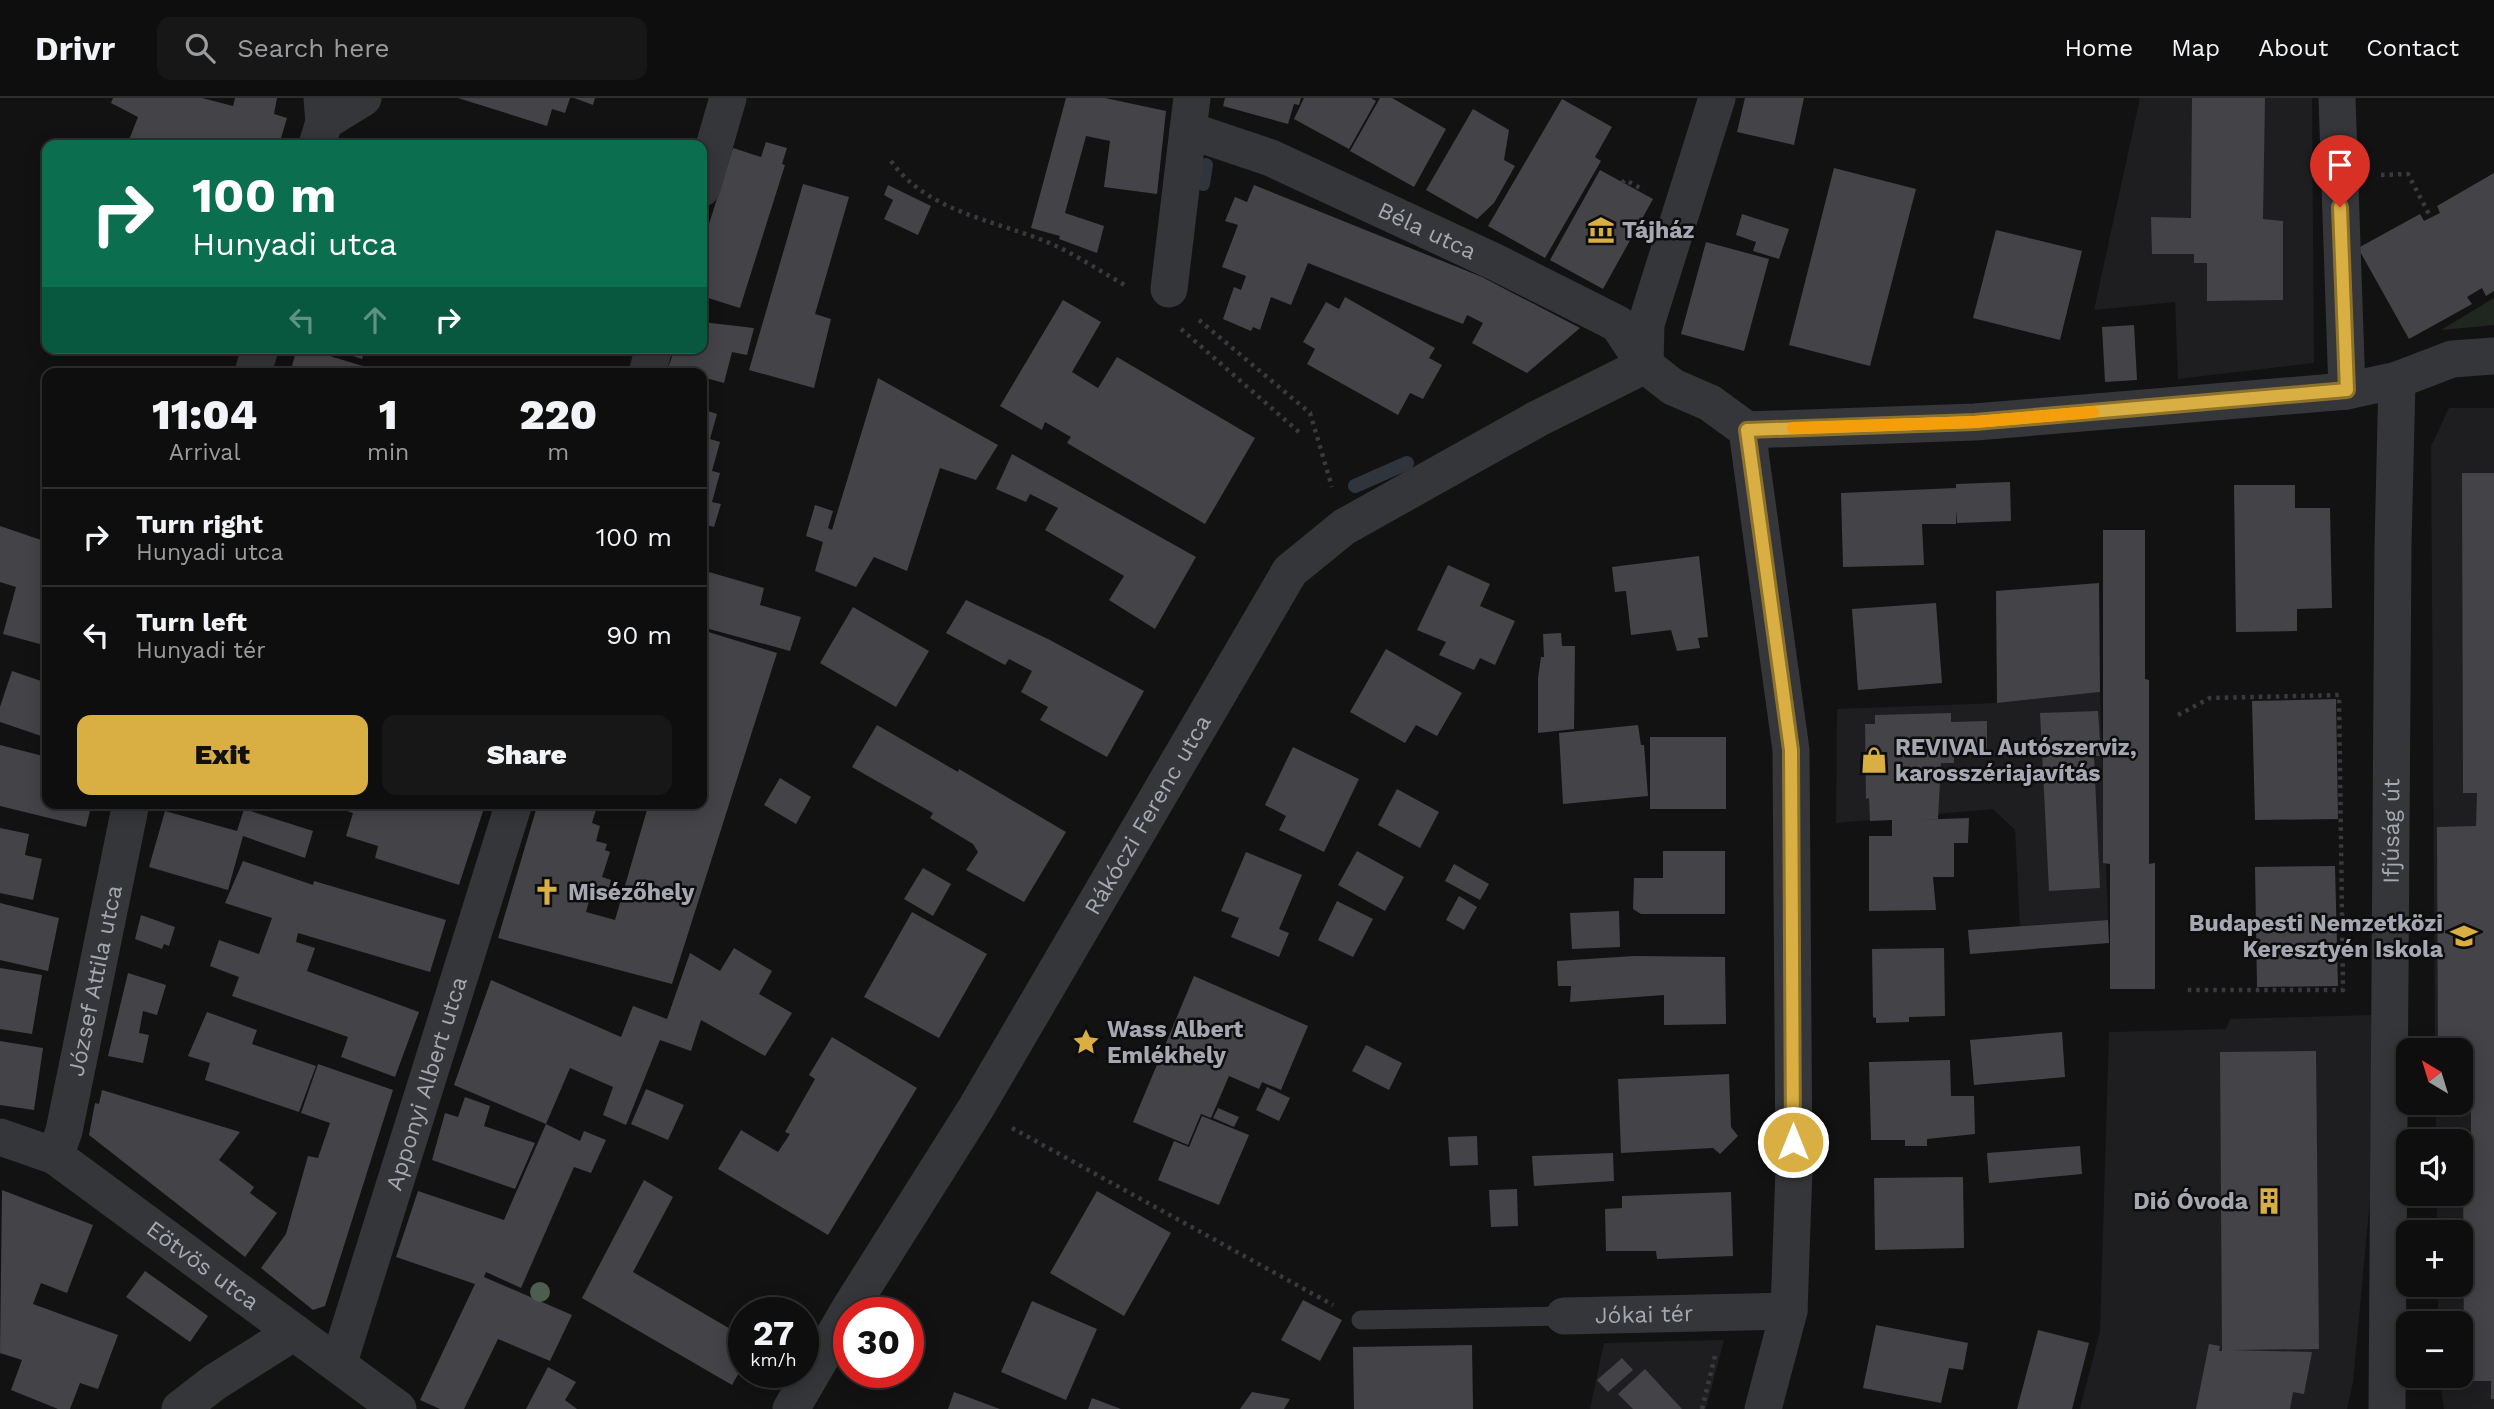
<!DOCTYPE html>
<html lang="en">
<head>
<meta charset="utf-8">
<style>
  :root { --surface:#0e0e0e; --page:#171717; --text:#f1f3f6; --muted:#9b9c9e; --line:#2e2e2e; --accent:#d9af43 }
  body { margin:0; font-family:"Work Sans",sans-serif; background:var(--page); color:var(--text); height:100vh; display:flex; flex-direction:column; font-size:26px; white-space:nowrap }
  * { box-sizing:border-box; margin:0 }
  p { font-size:23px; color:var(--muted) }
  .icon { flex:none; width:38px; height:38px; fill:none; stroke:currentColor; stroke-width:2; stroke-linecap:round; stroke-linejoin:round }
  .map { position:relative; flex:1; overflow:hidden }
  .drawer { position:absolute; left:42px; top:270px; width:665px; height:441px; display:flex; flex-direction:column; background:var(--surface); border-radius:14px; box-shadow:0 4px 18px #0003,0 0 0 2px var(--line) }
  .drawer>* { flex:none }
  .top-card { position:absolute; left:42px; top:42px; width:665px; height:214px; border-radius:14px; box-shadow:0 4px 18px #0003,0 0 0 2px var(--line); background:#0b6e4f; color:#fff; overflow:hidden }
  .needle { width:46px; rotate:322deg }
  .controls { position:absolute; left:2396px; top:940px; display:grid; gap:14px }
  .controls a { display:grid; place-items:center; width:77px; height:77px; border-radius:14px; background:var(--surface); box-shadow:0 4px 18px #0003,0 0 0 2px var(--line); font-size:35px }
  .speed { position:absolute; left:728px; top:1199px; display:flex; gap:14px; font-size:35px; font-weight:700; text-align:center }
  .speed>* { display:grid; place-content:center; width:91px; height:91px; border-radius:50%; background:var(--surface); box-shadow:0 4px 18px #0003,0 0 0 2px var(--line); line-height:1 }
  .speed small { font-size:18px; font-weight:400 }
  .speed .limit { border:10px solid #d22; background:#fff; color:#111 }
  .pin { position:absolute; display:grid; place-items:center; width:60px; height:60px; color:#fff; margin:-72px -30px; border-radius:50% 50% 50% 0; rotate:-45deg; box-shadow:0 0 7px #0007 }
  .pin .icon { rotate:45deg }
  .me { position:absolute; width:77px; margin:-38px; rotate:0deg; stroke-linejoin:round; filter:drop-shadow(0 0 5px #0008) }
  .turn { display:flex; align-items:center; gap:24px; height:147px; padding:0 35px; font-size:32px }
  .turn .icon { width:91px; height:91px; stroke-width:2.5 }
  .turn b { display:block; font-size:49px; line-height:60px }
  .lanes { display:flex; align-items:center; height:66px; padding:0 35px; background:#0003; justify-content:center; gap:35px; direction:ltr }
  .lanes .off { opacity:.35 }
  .eta { display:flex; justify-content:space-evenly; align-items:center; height:119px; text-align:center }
  .eta b { font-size:42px; font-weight:800; line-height:49px }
  .primary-button { display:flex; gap:14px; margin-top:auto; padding:14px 35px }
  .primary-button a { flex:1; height:80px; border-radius:14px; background:var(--accent); color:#111; font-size:28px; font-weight:800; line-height:80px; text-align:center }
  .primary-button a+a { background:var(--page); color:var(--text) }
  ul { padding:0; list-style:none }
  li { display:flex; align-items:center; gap:21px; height:98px; padding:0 35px; border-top:2px solid var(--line) }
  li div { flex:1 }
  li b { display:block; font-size:26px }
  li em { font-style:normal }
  header { display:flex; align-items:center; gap:42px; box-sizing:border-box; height:98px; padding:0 35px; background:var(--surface); border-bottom:2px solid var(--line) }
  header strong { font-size:33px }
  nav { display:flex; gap:38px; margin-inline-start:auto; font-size:24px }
  .search { width:490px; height:63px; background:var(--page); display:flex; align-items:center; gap:18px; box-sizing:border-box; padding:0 24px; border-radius:14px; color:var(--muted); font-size:26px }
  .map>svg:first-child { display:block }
</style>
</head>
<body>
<header>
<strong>Drivr</strong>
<div class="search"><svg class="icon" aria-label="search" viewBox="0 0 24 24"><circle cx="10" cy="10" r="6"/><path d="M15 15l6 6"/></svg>Search here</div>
<nav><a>Home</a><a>Map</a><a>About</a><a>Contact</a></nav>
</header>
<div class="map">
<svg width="2494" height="1311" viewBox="0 0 2494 1311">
  <rect width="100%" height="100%" fill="#121213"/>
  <path fill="#1e1e20" d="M2140 0H2312L2314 265 2178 281 2175 204 2094 212Z
    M2449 310H2494V1311H2444L2439 1278H2460V1225H2438V1187L2460 1186V1134H2437V1096H2460V1043H2436V1005L2460 1004V952H2435L2431 348Z
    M2100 594 2108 822 2020 828 2015 732 1993 711 1836 725 1837 611 1997 605Z
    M2371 917V1090L2353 1284 2347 1311H2080L2100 1233 2109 934 2226 931 2230 921Z
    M1724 1242 1706 1311H1590L1604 1245Z"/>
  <path fill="#202721" d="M2494 200V227L2441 232Z"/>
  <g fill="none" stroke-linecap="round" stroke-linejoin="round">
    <path stroke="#2f353c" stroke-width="14" d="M1203 86 1206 67
      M1355 388 1407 365"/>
  </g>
  <path fill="#444448" d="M113 0H202L233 8 235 0H277L274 16 287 20 279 47H127L138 19 111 5Z
    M458 0H570L565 15 552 11 547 28Z
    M574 0H595L593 7Z
    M1066 0H1105L1166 13 1157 96 1104 89 1110 43 1086 38 1065 115 1104 128 1097 155 1059 141 1060 138 1031 130Z
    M1225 0H1301L1299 7 1294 6 1288 26 1223 8Z
    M1304 0H1371L1376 3 1349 51 1294 21Z
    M1380 0H1392L1446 31 1414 89 1350 53Z
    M1745 0H1804L1794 47 1737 34Z
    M2192 0H2265L2263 121 2283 123V202L2207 203V165H2194V156H2152L2151 119 2191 120Z
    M1562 1 1612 29 1595 59 1601 63 1545 160 1488 128Z
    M1473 11 1509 32 1504 62 1515 68 1494 105 1477 121 1426 92Z
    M766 44 787 50 782 66 785 67 740 210 702 198V148L733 50 761 59Z
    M1834 70 1916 91 1870 268 1789 247Z
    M1600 72 1653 101 1603 191 1550 162Z
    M2494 75V193L2486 198 2482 190 2467 199 2472 206 2409 241 2358 150 2420 116 2424 123 2440 115 2437 108Z
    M803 86 849 99 815 216 831 221 814 290 749 272Z
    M888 87 931 108 918 137 884 121 893 102 884 97Z
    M1254 87 1482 179 1580 230 1527 275 1472 245 1483 225 1467 217 1463 226 1308 165 1291 207 1271 199 1260 232 1253 229 1251 233 1223 221 1234 189 1241 192 1246 178 1222 169 1238 127 1225 123 1235 99 1247 104Z
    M1742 116 1789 131 1779 161 1753 153 1756 144 1736 137Z
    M1996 132 2082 153 2060 242 1973 220Z
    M1706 144 1769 161 1744 253 1681 236Z
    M1345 199 1435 250 1429 260 1442 267 1423 301 1410 295 1398 317 1307 266 1315 251 1303 244 1326 204 1339 211Z
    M1063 202 1101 224 1072 274 1098 290 1117 259 1255 340 1205 426 1067 345 1071 339 1045 324 1042 332 1000 308Z
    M702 224 754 230 747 257 732 254 724 285 702 279V275L668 270 675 250H702Z
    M2134 227 2137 282 2105 284 2102 229Z
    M297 250H303L386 275H290Z
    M329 250H365L362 261Z
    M437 250H466L464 258Z
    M878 280 998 347 976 382 940 370 907 473 874 459 856 489 815 473 823 444 806 438 815 407 833 413 828 430 832 432Z
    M702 311 717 316 710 341 720 344 712 373 720 375 712 404 721 406 714 429 702 426Z
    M1012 356 1196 459 1155 531 1109 502 1124 478 1045 432 1058 410 1030 396 1026 404 996 391Z
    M2462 375H2494V1301H2491V1283H2464L2463 1043H2471V1005L2460 1006V952H2438L2437 729 2476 728 2477 695H2463Z
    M2010 384 2011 423 1957 425 1956 412V426H1922L1924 467 1843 469 1841 395 1956 390V386Z
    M2234 387H2295V410H2330L2332 510 2297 511V533L2236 534Z
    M0 428 47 444V548L3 536 16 489 0 484Z
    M2103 432H2145V581L2149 582V766L2155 765V891H2110V766L2103 765Z
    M1699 458 1708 539 1698 540 1700 550 1677 553 1671 532 1631 537 1626 493 1615 494 1612 469Z
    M1448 467 1490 486 1480 508 1515 523 1495 567 1480 560 1474 572 1439 557 1446 544 1417 532Z
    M702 472 764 490 760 507 801 519 790 553 702 529Z
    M2099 485 2100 594 1997 605 1996 493Z
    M966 502 1050 542 1144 593 1107 659 1040 622 1048 609 1021 594 1032 573 1009 561 1005 567 946 535Z
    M1936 505 1942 585 1858 592 1852 511Z
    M853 509 929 553 896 609 820 565Z
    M705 533 777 555 672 886 498 840 538 705H598L592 725 600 728 596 743 607 746 605 752 610 754 602 779 611 782 606 801 591 796 586 814 615 822 649 705H702V545Z
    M1561 535 1562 548H1575L1574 631 1538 635V580L1541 559H1544L1543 536Z
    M1386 551 1462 595 1437 638 1416 627 1405 645 1350 614Z
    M12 573 47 585V640L0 624V609Z
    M2336 601 2338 721 2255 722 2252 603Z
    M2098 613 2101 658H2094L2100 790 2049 793 2040 615Z
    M1951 615V624L1987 623V653L1954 654V665H1941L1938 721 1913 722 1969 720 1968 745H1954V779H1933L1936 812 1869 813V738H1892V722L1870 723 1869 700 1866 701 1865 626H1875V617Z
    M877 627 958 674 959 671 1066 734 1024 804 966 772 978 754 973 746 930 720 933 715 852 669Z
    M1638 627 1641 647H1644L1648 698 1563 706 1559 635Z
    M1650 639H1726V711H1650Z
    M0 647 47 659V705H92L86 729 0 708Z
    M1293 649 1359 681 1324 754 1279 732 1286 718 1265 707Z
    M780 680 811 699 796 726 764 707Z
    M1397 691 1439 714 1420 750 1378 727Z
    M481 705 485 707 459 787 375 760 378 748 346 738 353 715 326 706Z
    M244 711 313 733 305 760 243 738 228 792 149 769 165 713 237 733Z
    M0 730 29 736 25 757 42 761 33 802 0 795Z
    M1357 753 1404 779 1385 813 1338 787Z
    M1663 753H1725V816H1641L1633 811 1634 780H1663Z
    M1246 754 1302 777 1279 831 1289 835 1279 859 1231 839 1239 820 1221 813Z
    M243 763 313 787 314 783 446 822 430 874 298 835 296 844 315 850 307 873 419 914 395 979 341 959 348 939 232 898 239 879 210 868 219 842 259 856 272 820 225 805Z
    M1454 766 1489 786 1480 802 1445 783Z
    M2335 768 2338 888 2257 889 2255 769Z
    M923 770 951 786 933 818 904 801Z
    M1459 798 1477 809 1464 832 1446 822Z
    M1337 803 1373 821 1353 859 1318 842Z
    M0 805 59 820 48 873 0 862Z
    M1619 813 1620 849 1572 851 1570 815Z
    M912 814 987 856 939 940 864 899Z
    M141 817 175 829 169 848 164 846 162 851 135 841Z
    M2108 822 2109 845 1970 856 1968 832Z
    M734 850 772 873 759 896 792 915 765 958 701 922 691 953 660 942 626 1027 603 1017 613 989 570 970 546 1026 454 987 491 882 621 939 633 908 667 921 690 855 720 873Z
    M1944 850 1945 918 1909 919V924L1876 925V920L1873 919 1872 851Z
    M1634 858 1725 859 1726 926 1664 927V897L1570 904 1571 888H1558L1557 863Z
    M0 870 42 877 32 936 0 931Z
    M128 875 166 887 157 917 143 913 139 935 149 937 143 965 108 958Z
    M1194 878 1308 928 1281 992 1262 984 1259 991 1229 978 1211 1020 1201 1016 1188 1047 1133 1024Z
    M207 914 257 932 252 946 316 968 299 1014 205 982 210 965 188 958Z
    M2062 934 2065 979 1974 987 1970 942Z
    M832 939 917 990 828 1137 718 1071 741 1032 778 1054 790 1036 785 1034 815 981 809 977Z
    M0 943 43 950 34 1012 0 1007Z
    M1366 947 1402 965 1389 992 1352 973Z
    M2316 953 2319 1251 2232 1252 2312 1254 2304 1296 2293 1294 2290 1311H2196L2209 1246 2220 1248 2219 1253H2222L2220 954Z
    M1950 962 1951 998H1974L1975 1036 1927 1041V1048H1905V1042H1871L1869 964Z
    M318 966 393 992 325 1208 313 1212 261 1170 286 1136 308 1058 318 1060 330 1025 301 1015Z
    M1729 976 1731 1029 1738 1038 1720 1056 1713 1050 1621 1055 1618 981Z
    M1267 989 1290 1000 1279 1023 1256 1012Z
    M646 991 684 1007 668 1042 631 1026Z
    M102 992 240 1034 219 1062 254 1089 250 1095 277 1115 245 1159 89 1037 95 1005 99 1006Z
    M465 999 490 1008 484 1028 535 1045 515 1091 432 1062 445 1015 458 1019Z
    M1218 1010 1239 1019 1234 1029 1213 1020Z
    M1202 1018 1249 1037 1219 1107 1158 1082 1174 1043 1189 1049Z
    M546 1026 580 1043 584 1033 606 1042 591 1075 574 1069 521 1190 486 1174 484 1179 572 1217 550 1263 498 1241 464 1311H440L420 1302 475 1186 396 1159 418 1093 504 1122Z
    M1477 1038 1478 1067 1450 1068 1448 1039Z
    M2080 1048 2082 1076 1989 1085 1987 1055Z
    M1613 1055 1614 1083 1534 1088 1532 1058Z
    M1963 1079 1964 1150 1875 1152 1874 1080Z
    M644 1082 673 1099 633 1174 744 1239V1266L732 1287 582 1200Z
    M1517 1091 1518 1128 1491 1129 1489 1092Z
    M2 1092 93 1127 67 1195 41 1185 33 1206 118 1237 98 1291 80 1285 70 1311H58L11 1292 22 1262 0 1255Z
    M1097 1093 1171 1135 1124 1218 1050 1175Z
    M1731 1094 1733 1158 1657 1161 1656 1153H1606L1605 1111 1622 1110V1098Z
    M145 1173 208 1218 190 1244 126 1199Z
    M1303 1202 1342 1222 1320 1263 1281 1242Z
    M1032 1203 1097 1231 1066 1302 1001 1274Z
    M1876 1227 1968 1245 1963 1272 1949 1270 1941 1305 1863 1290Z
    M2038 1232 2089 1245 2072 1311H2017Z
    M1472 1247 1473 1311H1354L1353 1249Z
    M1622 1260 1633 1272 1608 1294 1597 1282Z
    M548 1269 576 1284 565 1302 577 1311H526Z
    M1645 1271 1682 1311H1633L1618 1296Z
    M954 1294 1000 1311H948Z
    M1252 1294 1290 1301 1284 1311H1240Z
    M1092 1300 1121 1311H1088Z"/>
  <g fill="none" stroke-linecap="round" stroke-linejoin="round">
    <path stroke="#393a3e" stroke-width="4.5" stroke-dasharray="3.5 5" stroke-linecap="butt" d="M891 63C928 115 996 122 1052 146 1078 158 1103 175 1128 189
      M2381 77 2408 76 2431 120
      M1622 85 1625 82 1644 92
      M1199 222 1310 315 1332 389
      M1181 231 1299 334
      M2178 617 2210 600 2339 597 2343 892H2187
      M1012 1030 1333 1207
      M1702 1311 1715 1258"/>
    <path stroke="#353639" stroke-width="19" d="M1361 1222 1564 1218"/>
    <g stroke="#353639" stroke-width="37">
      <path id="s1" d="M1192 0 1188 32 1271 60 1495 164 1618 226 1645 267 1673 289 1710 305 1747 332 1975 324 2347 293 2397 282 2452 261 2494 258"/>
      <path d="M2337 0 2347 293"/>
      <path d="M324 24 363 0"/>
      <path d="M317 47 324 24 322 0"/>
      <path d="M702 90 728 0"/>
      <path d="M1169 191 1188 32"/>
      <path d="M1645 267 1646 226 1717 0"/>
      <path d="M253 275 260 250"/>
      <path d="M647 275 654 250"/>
      <path d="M1747 332 1791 652 1794 1071 1789 1213 1763 1311"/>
      <path id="s2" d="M0 1039 55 1058 398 1311"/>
      <path id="s3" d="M55 1058 64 1033 131 705"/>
      <path id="s4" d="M1564 1218 1789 1213"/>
      <path id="s5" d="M339 1264 514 705"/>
      <path d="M180 1311 215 1284 294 1234"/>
      <path id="s6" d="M791 1311 850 1210 976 1010 1290 473 1344 429 1537 321 1645 267"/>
      <path id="s7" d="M2387 1311 2393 447 2397 282"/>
    </g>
  </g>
  <circle fill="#4d5d50" cx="540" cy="1194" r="10"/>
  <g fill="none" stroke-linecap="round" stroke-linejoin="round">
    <defs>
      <path id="route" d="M1793 1044 1791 652 1747 332 1975 324 2347 292 2340 109"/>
    </defs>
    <use href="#route" stroke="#8d722c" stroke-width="18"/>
    <use href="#route" stroke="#d9af43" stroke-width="12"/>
    <path stroke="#f59e0b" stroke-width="12" d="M1793 330 1975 324 2093 314"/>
  </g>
  <defs>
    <symbol id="museum-bare" viewBox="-9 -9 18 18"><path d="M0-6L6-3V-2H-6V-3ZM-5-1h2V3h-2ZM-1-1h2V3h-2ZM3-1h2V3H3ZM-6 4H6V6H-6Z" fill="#d9af43" stroke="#0d0d0e" stroke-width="2.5" paint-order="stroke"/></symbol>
    <symbol id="shop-bare" viewBox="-9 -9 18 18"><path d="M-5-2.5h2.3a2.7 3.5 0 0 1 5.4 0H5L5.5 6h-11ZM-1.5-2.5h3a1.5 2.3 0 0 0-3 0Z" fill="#d9af43" stroke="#0d0d0e" stroke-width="2.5" paint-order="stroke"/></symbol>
    <symbol id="church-bare" viewBox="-9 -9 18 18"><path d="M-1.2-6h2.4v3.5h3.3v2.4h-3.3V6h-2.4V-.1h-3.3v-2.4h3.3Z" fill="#d9af43" stroke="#0d0d0e" stroke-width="2.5" paint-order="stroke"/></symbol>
    <symbol id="school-bare" viewBox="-9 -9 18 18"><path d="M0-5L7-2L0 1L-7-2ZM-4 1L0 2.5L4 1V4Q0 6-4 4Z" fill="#d9af43" stroke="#0d0d0e" stroke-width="2.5" paint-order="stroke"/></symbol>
    <symbol id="sight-bare" viewBox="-9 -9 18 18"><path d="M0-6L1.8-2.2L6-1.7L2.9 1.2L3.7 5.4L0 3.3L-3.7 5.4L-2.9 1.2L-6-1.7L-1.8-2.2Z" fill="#d9af43" stroke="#0d0d0e" stroke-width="2.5" paint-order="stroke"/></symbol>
    <symbol id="building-bare" viewBox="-9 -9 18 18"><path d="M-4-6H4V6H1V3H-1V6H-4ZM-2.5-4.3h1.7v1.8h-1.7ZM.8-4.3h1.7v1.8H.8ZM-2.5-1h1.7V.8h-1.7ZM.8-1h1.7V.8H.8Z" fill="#d9af43" stroke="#0d0d0e" stroke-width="2.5" paint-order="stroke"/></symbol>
  </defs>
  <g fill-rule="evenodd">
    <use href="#museum-bare" x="1582" y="113" width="38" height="38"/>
    <use href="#shop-bare" x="1855" y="643" width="38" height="38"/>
    <use href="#church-bare" x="528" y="775" width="38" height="38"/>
    <use href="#school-bare" x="2445" y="819" width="38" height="38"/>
    <use href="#sight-bare" x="1067" y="925" width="38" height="38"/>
    <use href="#building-bare" x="2250" y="1084" width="38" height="38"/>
  </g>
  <g text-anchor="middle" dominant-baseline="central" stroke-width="5" stroke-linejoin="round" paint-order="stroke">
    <g font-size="23" font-weight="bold" fill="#a5a8b2" stroke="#0d0d0e" text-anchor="start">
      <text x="1622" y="132">Tájház</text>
      <text x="1895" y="649">REVIVAL Autószerviz,<tspan x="1895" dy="26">karosszériajavítás</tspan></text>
      <text x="568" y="794">Misézőhely</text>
      <text x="2443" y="825" text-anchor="end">Budapesti Nemzetközi<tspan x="2443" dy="26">Keresztyén Iskola</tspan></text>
      <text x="1107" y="931">Wass Albert<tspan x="1107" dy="26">Emlékhely</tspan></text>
      <text x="2248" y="1103" text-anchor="end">Dió Óvoda</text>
    </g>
    <g font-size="23" fill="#a5a8b2" stroke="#0d0d0e">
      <text stroke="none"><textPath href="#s1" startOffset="292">Béla utca</textPath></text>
      <text stroke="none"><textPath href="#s6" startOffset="693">Rákóczi Ferenc utca</textPath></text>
      <text stroke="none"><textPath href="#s7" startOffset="578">Ifjúság út</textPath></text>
      <text stroke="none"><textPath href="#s3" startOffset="180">József Attila utca</textPath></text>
      <text stroke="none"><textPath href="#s5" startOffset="292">Apponyi Albert utca</textPath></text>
      <text stroke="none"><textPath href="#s2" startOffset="242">Eötvös utca</textPath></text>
      <text stroke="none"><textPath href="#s4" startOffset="80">Jókai tér</textPath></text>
    </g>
  </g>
</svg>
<div class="controls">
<a><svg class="needle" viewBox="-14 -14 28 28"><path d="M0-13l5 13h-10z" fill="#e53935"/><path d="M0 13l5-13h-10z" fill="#9b9c9e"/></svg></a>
<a><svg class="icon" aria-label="sound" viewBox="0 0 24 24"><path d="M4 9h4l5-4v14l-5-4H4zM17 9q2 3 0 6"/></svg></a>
<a>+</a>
<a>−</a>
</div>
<div class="speed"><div>27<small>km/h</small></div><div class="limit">30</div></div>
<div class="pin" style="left:2340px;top:109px;background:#d93025"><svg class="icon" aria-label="arrive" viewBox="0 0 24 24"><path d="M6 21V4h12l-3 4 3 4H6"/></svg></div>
<svg class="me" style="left:1793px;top:1044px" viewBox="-20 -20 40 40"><circle r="17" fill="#d9af43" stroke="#fff" stroke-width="3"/><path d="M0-11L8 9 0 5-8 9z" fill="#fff"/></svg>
<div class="top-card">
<div class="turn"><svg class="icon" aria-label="right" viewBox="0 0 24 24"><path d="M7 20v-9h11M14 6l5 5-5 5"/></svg><div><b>100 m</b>Hunyadi utca</div></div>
<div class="lanes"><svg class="icon off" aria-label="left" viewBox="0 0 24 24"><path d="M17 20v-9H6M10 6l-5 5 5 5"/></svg><svg class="icon off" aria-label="ahead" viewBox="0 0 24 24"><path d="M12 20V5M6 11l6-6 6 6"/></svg><svg class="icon" aria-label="right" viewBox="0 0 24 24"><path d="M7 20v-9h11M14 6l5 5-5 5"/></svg></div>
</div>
<section class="drawer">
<div class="eta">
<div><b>11:04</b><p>Arrival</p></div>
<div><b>1</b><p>min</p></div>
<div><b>220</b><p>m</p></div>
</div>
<ul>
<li><svg class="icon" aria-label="right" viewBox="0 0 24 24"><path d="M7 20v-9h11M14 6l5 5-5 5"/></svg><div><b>Turn right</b><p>Hunyadi utca</p></div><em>100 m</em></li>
<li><svg class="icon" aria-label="left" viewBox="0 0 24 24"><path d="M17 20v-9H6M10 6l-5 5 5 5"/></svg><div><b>Turn left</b><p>Hunyadi tér</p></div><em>90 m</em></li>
</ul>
<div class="primary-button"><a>Exit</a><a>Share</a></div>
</section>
</div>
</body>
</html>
